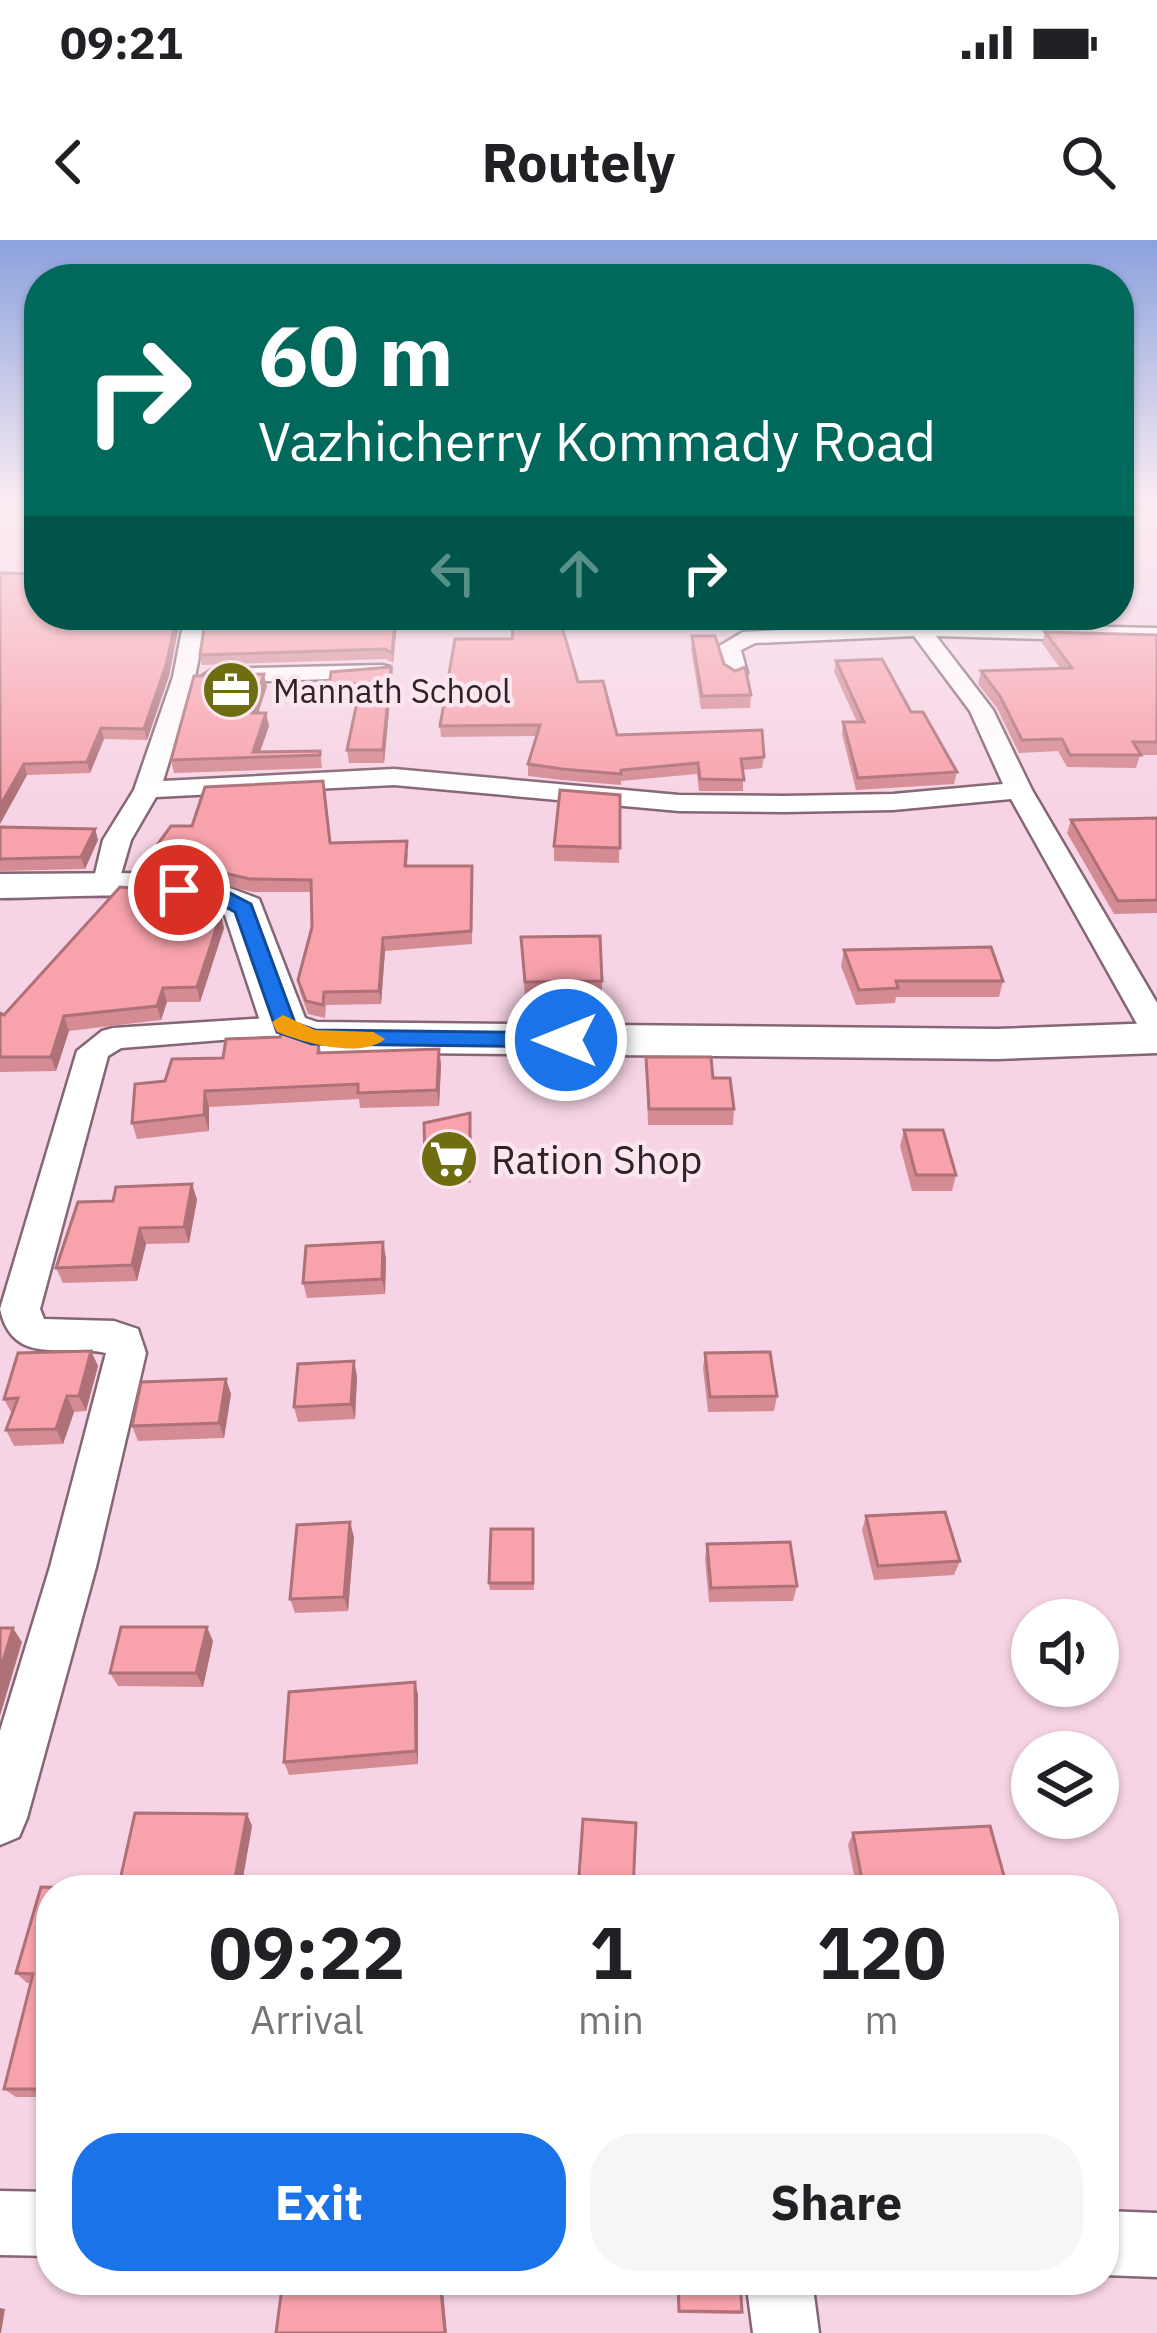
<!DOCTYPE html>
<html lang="en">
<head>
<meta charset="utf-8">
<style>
  :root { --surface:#fff; --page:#f6f6f6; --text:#202124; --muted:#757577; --accent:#1a73e8 }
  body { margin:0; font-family:"IBM Plex Sans",sans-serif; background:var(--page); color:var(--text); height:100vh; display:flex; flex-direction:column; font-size:45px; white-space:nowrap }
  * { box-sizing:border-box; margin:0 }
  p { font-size:39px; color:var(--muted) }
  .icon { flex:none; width:66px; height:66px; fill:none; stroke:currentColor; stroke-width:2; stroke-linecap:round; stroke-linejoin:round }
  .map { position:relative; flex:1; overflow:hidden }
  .side { position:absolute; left:36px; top:1635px; width:1083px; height:420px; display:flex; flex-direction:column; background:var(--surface); border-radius:48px; box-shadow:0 3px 9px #0004 }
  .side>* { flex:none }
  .top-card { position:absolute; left:24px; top:24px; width:1110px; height:366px; border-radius:48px; box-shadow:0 3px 9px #0004; background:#00695c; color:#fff; overflow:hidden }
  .fabs { position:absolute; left:1011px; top:1359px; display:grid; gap:24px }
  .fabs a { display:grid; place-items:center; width:108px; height:108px; border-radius:50%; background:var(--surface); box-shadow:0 3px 9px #0004; font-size:60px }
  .pin { position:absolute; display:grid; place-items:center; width:102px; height:102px; color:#fff; margin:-51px; border:6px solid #fff; border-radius:50%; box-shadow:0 3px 12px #0007 }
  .me { position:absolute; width:132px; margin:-66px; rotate:270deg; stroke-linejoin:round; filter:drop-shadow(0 0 9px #0008) }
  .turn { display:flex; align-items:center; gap:42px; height:252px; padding:0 36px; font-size:54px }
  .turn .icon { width:156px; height:156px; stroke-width:2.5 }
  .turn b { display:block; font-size:84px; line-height:102px }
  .lanes { display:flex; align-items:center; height:114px; padding:0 36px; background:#0003; justify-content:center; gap:60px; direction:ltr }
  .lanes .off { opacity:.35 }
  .eta { display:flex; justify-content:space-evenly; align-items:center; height:204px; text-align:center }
  .eta b { font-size:72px; font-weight:700; line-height:84px }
  .action { display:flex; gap:24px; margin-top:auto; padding:24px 36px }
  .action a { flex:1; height:138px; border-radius:48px; background:var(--accent); color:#fff; font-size:48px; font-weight:700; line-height:138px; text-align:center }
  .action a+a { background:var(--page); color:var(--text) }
  .status { display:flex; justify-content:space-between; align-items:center; height:84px; padding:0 60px; background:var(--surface); direction:ltr }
  .status svg { height:33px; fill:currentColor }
  header { display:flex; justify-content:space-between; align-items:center; height:156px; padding:0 36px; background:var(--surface); font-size:54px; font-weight:700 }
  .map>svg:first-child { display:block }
</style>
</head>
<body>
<div class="status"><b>09:21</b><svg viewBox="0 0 49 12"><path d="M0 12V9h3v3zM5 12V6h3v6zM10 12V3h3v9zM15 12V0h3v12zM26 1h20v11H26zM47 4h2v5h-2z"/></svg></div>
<header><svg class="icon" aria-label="back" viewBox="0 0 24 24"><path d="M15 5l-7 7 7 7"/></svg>Routely<svg class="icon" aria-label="search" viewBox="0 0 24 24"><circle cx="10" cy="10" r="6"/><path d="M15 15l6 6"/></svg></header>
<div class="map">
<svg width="1157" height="2093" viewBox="0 0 1157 2093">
  <rect width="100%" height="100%" fill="#f7d4e5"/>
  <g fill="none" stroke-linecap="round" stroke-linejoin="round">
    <defs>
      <path id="minor" d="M185 375H207L195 437 163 541 394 529 679 555 784 556 893 554 1003 544 970 471 914 396 755 403 741 410 747 433 736 440 725 433 718 407 743 392 920 383 1157 388V402L936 396 993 470 1032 550 1157 763V801L1141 791 1011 559 893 570 784 572 679 571 394 545 156 557 131 600 117 648H97L93 642 103 600 134 550 173 437Z
        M382 425 390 427V437L213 443 202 436 213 429Z
        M285 777 301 787 296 794 121 808 108 816 40 1069 44 1079 114 1081 138 1089 146 1113 96 1327 27 1578 19 1597 0 1605V1491L50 1327 106 1113C64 1103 13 1128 0 1069L77 811 102 791 113 788Z
        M0 1951 51 1952V2016L0 2015Z
        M1104 1971 1157 1973V2037L1104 2035Z
        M746 2040H812L819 2093H753Z"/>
      <path id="secondary" d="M156 633 230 648 259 659 305 778 317 782 997 789 1157 783V813L997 819 312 812 268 797 262 787 225 675C154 646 75 658 0 658V634Z"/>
    </defs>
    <use href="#minor" stroke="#846675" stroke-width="5"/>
    <use href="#secondary" stroke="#846675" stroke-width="5"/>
    <use href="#minor" fill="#fff" fill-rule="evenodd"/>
    <use href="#secondary" fill="#fff" fill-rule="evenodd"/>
  </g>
  <path fill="#d58b94" d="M1119 264H1157V273L1119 274Z
    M39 375H181L169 436 147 500 104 499 90 533 27 535 0 584Z
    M206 375H398L393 423 386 419 202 425 200 415Z
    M514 375H654V383L563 390 578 442 617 495 764 517 762 528 743 530V551H699L697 534 621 541V545L562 540 528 536V524L536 496 441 497 440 486 512 399Z
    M1022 375H1115L1112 383 1026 381Z
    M1045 392 1157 395V515H1140L1136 528 1067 527 1058 511 1019 513 997 468 978 444 981 431 1060 428 1042 403Z
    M692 396 724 424 751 455 750 468 701 469 691 409Z
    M836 421 911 472 957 532 954 544 856 550 842 494 843 482H857L834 432Z
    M391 427 392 440 384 523H349L347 510 359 456 331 459Z
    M267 446 258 473H266L269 486 260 512 320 511 322 528 174 533 171 520Z
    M620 555 619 623 554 621V606Z
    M1157 578V673L1114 674 1067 593 1071 580Z
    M0 587 95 589 98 600 85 629 0 631Z
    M330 603 408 613 407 626H472V704L385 711 381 764 326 765 325 778 308 774 300 752 298 740 312 687V652H253L152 629 149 616Z
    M224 688 200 762H167L161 780 69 791 56 831 0 832V773L4 775Z
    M521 697 602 741V757L525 758Z
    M844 710 1003 741 999 757H896L895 763 856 765 841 726Z
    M319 801 321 813 439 809 441 825 439 866 360 868 359 859 209 867V891L137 899 132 883 165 841 223 818Z
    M646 817 713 838 734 869 733 885H648Z
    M471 889V943L427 939 425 923Z
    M904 890 956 935 952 951H912L900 906Z
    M192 944 197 960 189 1003 146 1004 137 1041 63 1043 56 1028 113 961Z
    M386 1018 385 1054 307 1058 303 1043Z
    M91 1111 98 1126 86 1171 74 1172 63 1204 14 1206 6 1190 12 1174 4 1159Z
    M705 1113 777 1156 774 1171 708 1172 703 1128Z
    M354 1121 357 1137 355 1179 298 1182 294 1167Z
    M226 1139 231 1154 224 1198 138 1201 132 1186Z
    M866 1276 960 1321 954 1335 874 1340 862 1290Z
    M533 1289 534 1350H490L489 1343Z
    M354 1297 348 1371 295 1373 290 1359Z
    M707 1304 797 1346 793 1361 709 1362 705 1319Z
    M213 1401 203 1447 118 1446 110 1433Z
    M415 1442 418 1455V1524L289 1535 284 1522Z
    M135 1573 247 1574 252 1586 241 1649 51 1650V1857H16L4 1849 30 1743H27L16 1733 41 1647 118 1649Z
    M853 1593 1008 1650H857L848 1605Z
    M677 2040H740L742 2072 740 2074 678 2073Z"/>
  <path fill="#ae7178" d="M177 375H181L169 436 147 500 144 489Z
    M396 375H398L393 423 392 413Z
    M391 427 392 440 384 523 383 510Z
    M264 434 267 446 254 486 252 473Z
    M361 443 363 456 331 459 329 447Z
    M266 473 269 486 258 517 253 512Z
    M101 488 104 499 90 533 87 522Z
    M24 524 27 535 0 584V566Z
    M95 589 98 600 85 629 81 617Z
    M221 674 224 688 200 762 197 747Z
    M383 698 385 711 381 764 379 751Z
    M163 748 167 762 161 780 157 766Z
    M64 776 69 791 56 831 51 817Z
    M439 809 441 825 439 866 437 850Z
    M205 851 209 867V891L204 875Z
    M192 944 197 960 189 1003 184 987Z
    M140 988 146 1004 137 1041 132 1025Z
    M383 1002 386 1018 385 1054 382 1039Z
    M91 1111 98 1126 86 1171 79 1156Z
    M354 1121 357 1137 355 1179 351 1164Z
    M226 1139 231 1154 224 1198 219 1183Z
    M67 1156 74 1172 63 1204 56 1189Z
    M350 1282 354 1297 348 1371 344 1357Z
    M207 1387 213 1401 203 1447 196 1433Z
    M13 1388 22 1402 0 1476V1431Z
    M415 1442 418 1455V1524L416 1511Z
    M247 1574 252 1586 241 1649 235 1638Z
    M208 1638 215 1650H206Z
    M440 2040H442L447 2093H445Z
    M0 2068 5 2069 1 2093H0Z"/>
  <path fill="#f8a2ac" stroke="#ae7178" stroke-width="3" d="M0 333 39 334V375H177L166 425 144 489 101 488 87 522 24 524 0 566Z
    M206 375H396L392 413 385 409 200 415Z
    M514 375H625L560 380 578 442 603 441 617 495 762 490 764 517 741 519 744 540 700 539 698 523 621 530V534L562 529 528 524 540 485 440 486 455 399H512Z
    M1045 392 1157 395V502H1133L1141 515H1070L1062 499 1022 500 1000 456 981 431 1072 428Z
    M692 396H715L724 424 735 431 745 427 751 455 702 456Z
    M882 419 911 472H923L957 532 858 538 843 482H864L836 421Z
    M391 427 383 510H347L361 443 329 447 331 432Z
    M264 434 252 473H266L253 512 320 511V515L171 520 194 436Z
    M323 541 330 603 407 601 405 626H472L471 691 383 698 379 751 324 752 323 765 306 761 298 740 312 687 311 640 250 639 149 616 171 586H192L205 547Z
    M560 550 620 555V608L554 606Z
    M1157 578V660L1118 661 1071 580Z
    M0 587 95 589 81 617 0 619Z
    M120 647 166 651 218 664 221 674 197 747 163 748 157 766 64 776 51 817H0V773L4 775Z
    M600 696 602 741 525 742 521 697Z
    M991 707 1003 741H896L898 748 859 750 844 710Z
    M282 792 319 801 318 813 439 809 437 850 358 853V844L205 851 204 875 132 883 135 844 165 841 172 819 223 818 226 799 280 797Z
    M646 817H711L713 838H730L734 869H649Z
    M470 873V927L425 923 424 883Z
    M904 890H943L956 935H916Z
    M192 944 184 987 140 988 132 1025 56 1028 78 962 113 961 116 947Z
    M383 1002 382 1039 303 1043 306 1006Z
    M91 1111 79 1156H67L56 1189 6 1190 18 1158 4 1159 18 1113Z
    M770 1112 777 1156 710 1157 705 1113Z
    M354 1121 351 1164 294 1167 298 1124Z
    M226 1139 219 1183 132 1186 141 1142Z
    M945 1272 960 1321 878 1326 866 1276Z
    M350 1282 344 1357 290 1359 297 1285Z
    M491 1289H533V1343H489Z
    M790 1302 797 1346 711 1348 707 1304Z
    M121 1387H207L196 1433H110Z
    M0 1388H13L0 1431Z
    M415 1442 416 1511 284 1522 289 1452Z
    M135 1573 247 1574 235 1638H208L206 1650H51V1849H4L33 1734 16 1733 41 1647 118 1649Z
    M583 1579 636 1583 633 1650H578Z
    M990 1586 1008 1650H864L853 1593Z
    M283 2040H440L445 2093H276Z
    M678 2040H740L742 2072 679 2071Z"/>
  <linearGradient id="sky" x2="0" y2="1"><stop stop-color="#8ba2dd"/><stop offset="0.47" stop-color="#fbecf3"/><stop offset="1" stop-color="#fbecf3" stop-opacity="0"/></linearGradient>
  <rect width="1157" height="557" fill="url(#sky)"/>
  <path fill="#1a73e8" stroke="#114b97" stroke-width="3" d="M179 644 222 649 251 664 295 783 315 790 566 793 578 800 566 807 312 804 277 792 235 672 210 659 172 654 169 650Z"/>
  <path fill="#f59e0b" d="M283 775 315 790 373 792 385 799C361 819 305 803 277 792L272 782Z"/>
  <defs>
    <symbol id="office-disc" viewBox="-11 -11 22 22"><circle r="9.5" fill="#6e6e10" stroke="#fbe6f0"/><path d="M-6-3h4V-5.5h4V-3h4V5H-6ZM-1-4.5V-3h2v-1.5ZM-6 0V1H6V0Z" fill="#fff"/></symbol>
    <symbol id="supermarket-disc" viewBox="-11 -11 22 22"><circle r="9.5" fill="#6e6e10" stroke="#fbe6f0"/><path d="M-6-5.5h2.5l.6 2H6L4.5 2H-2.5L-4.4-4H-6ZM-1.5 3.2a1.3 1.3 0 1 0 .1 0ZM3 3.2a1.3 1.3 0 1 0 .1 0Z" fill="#fff"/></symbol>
  </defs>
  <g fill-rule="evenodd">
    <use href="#office-disc" x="198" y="417" width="66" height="66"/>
    <use href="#supermarket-disc" x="416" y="886" width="66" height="66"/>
  </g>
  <g text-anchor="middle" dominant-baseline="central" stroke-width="9" stroke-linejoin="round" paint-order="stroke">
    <g font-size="33" fill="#2f2228" stroke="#fbe6f0" text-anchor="start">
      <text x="273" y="450">Mannath School</text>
    </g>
    <g font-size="39" fill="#2f2228" stroke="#fbe6f0" text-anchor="start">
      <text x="491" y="919">Ration Shop</text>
    </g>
  </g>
</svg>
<div class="fabs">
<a><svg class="icon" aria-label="sound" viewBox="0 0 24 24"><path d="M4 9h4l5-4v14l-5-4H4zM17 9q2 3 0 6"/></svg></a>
<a><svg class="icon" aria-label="layers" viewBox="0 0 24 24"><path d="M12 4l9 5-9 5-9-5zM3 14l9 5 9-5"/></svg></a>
</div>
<div class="pin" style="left:179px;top:650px;background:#d93025"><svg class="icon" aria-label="arrive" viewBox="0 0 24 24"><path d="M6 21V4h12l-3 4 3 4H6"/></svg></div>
<svg class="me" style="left:566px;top:800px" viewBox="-20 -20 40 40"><circle r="17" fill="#1a73e8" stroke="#fff" stroke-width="3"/><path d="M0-11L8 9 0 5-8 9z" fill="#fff"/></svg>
<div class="top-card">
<div class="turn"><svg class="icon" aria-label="right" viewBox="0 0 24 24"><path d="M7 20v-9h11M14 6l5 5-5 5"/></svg><div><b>60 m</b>Vazhicherry Kommady Road</div></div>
<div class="lanes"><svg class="icon off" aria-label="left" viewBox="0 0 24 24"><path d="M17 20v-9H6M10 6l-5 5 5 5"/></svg><svg class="icon off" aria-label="ahead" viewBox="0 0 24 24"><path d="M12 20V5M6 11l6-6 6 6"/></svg><svg class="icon" aria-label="right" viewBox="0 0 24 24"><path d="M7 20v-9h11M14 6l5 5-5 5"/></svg></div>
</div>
<section class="side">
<div class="eta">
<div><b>09:22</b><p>Arrival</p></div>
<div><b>1</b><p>min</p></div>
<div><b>120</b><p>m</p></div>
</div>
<div class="action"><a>Exit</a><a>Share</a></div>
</section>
</div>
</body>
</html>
